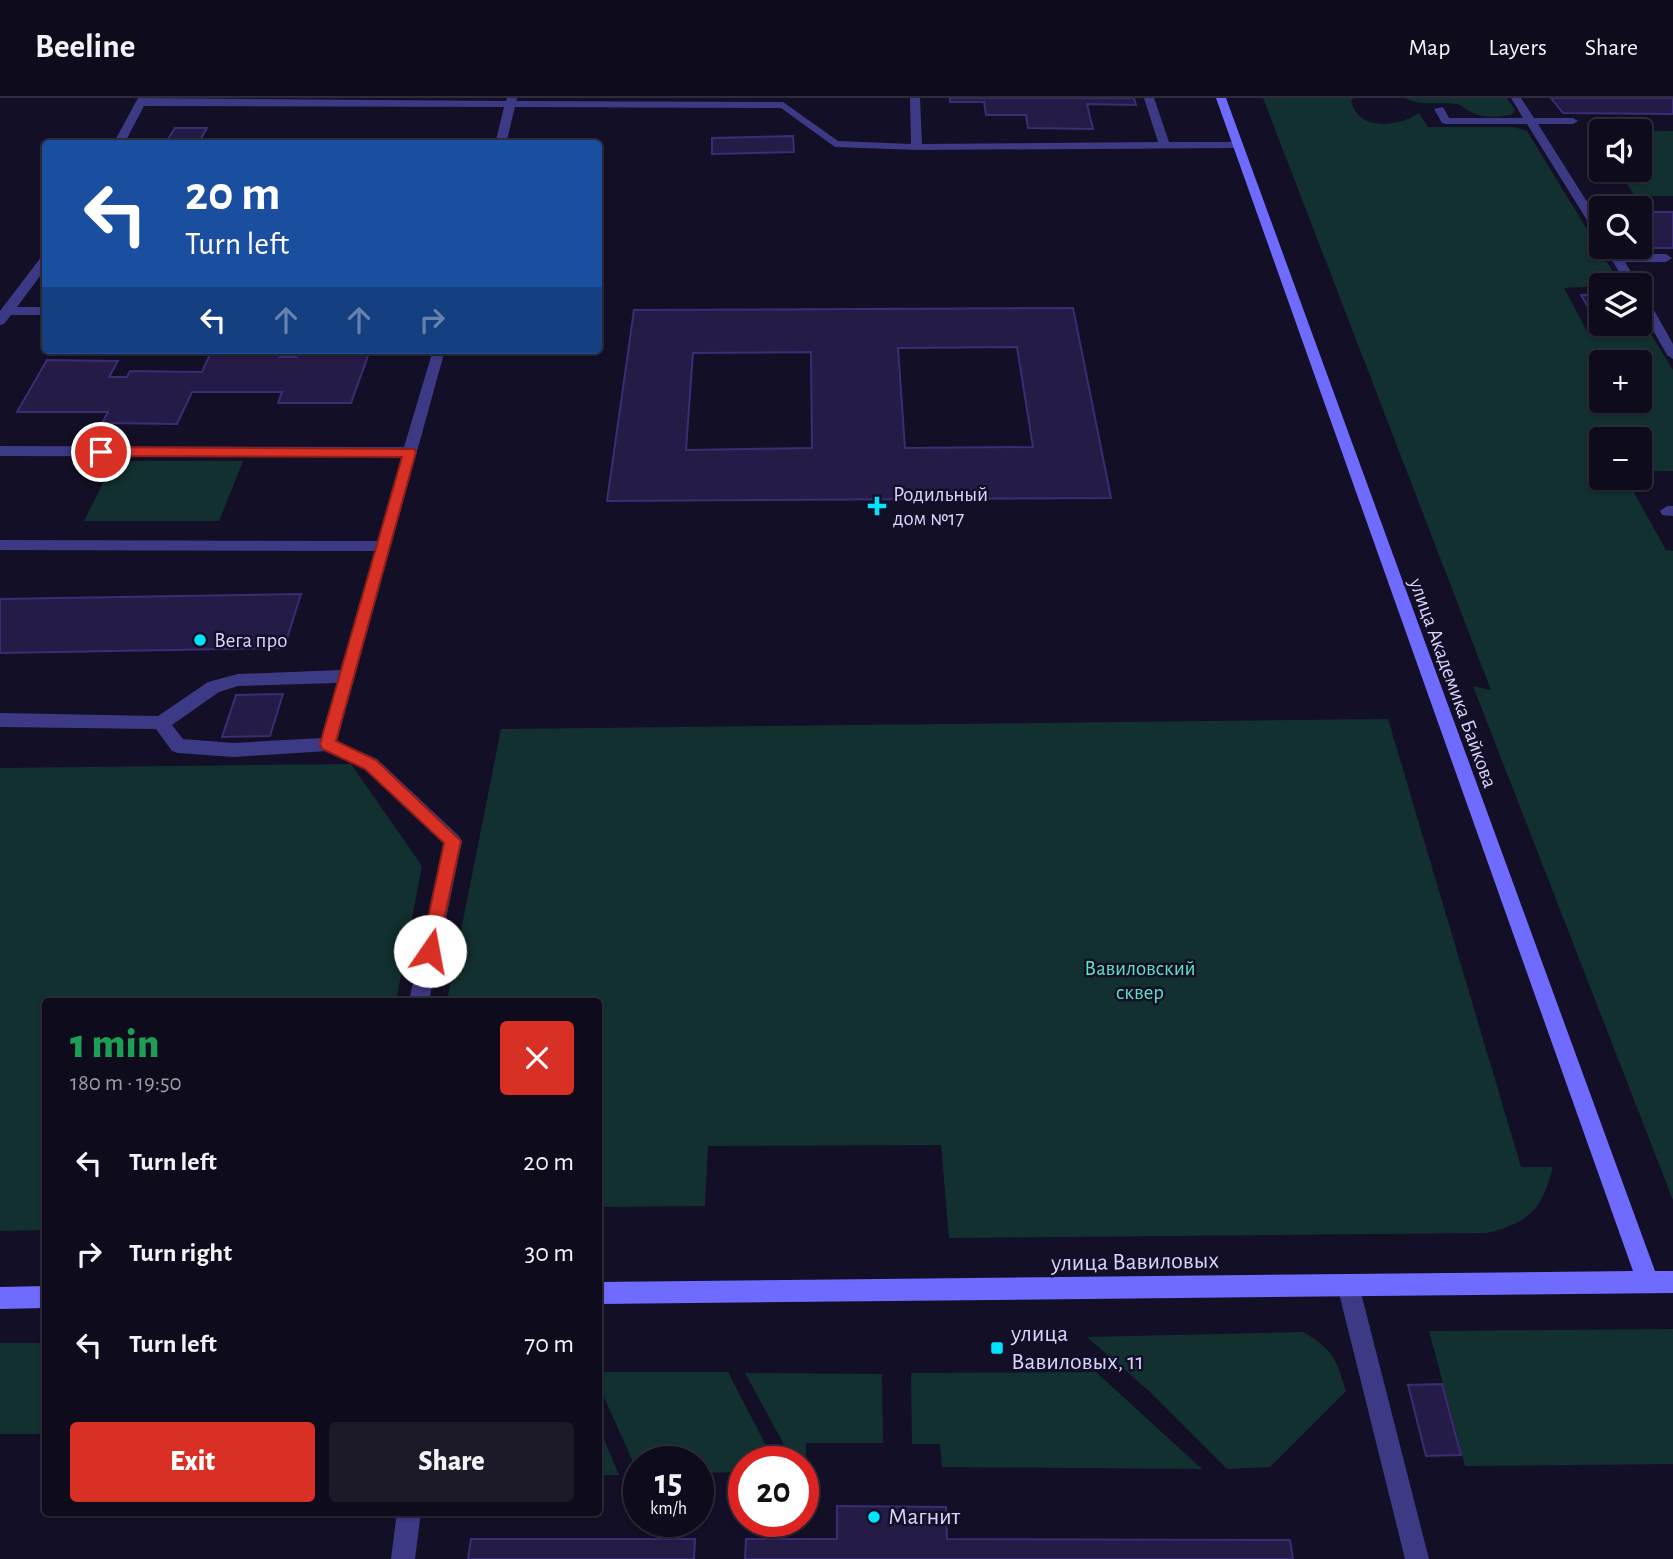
<!DOCTYPE html>
<html lang="en">
<head>
<meta charset="utf-8">
<style>
  :root { --surface:#0e0b1c; --page:#1c1929; --text:#f1f3f6; --muted:#9b9ba3; --line:#2e2b3b; --accent:#d93025 }
  body { margin:0; font-family:"Alegreya Sans",sans-serif; background:var(--page); color:var(--text); height:100vh; display:flex; flex-direction:column; font-size:26px; white-space:nowrap }
  * { box-sizing:border-box; margin:0 }
  p { font-size:23px; color:var(--muted) }
  .icon { flex:none; width:38px; height:38px; fill:none; stroke:currentColor; stroke-width:2; stroke-linecap:round; stroke-linejoin:round }
  .map { position:relative; flex:1; overflow:hidden }
  .panel { position:absolute; left:42px; top:900px; width:560px; height:518px; display:flex; flex-direction:column; background:var(--surface); border-radius:7px; box-shadow:0 2px 5px #0004,0 0 0 2px var(--line) }
  .panel>* { flex:none }
  .hud { position:absolute; left:42px; top:42px; width:560px; height:214px; border-radius:7px; box-shadow:0 2px 5px #0004,0 0 0 2px var(--line); background:#1a4fa0; color:#fff; overflow:hidden }
  .fabs { position:absolute; left:1589px; top:21px; display:grid; gap:14px }
  .fabs a { display:grid; place-items:center; width:63px; height:63px; border-radius:7px; background:var(--surface); box-shadow:0 2px 5px #0004,0 0 0 2px var(--line); font-size:35px }
  .speed { position:absolute; left:623px; top:1348px; display:flex; gap:14px; font-size:35px; font-weight:700; text-align:center }
  .speed>* { display:grid; place-content:center; width:91px; height:91px; border-radius:50%; background:var(--surface); box-shadow:0 2px 5px #0004,0 0 0 2px var(--line); line-height:1 }
  .speed small { font-size:18px; font-weight:400 }
  .speed .limit { border:10px solid #d22; background:#fff; color:#111 }
  .pin { position:absolute; display:grid; place-items:center; width:60px; height:60px; color:#fff; margin:-30px; border:4px solid #fff; border-radius:50%; box-shadow:0 2px 7px #0007 }
  .me { position:absolute; width:77px; margin:-38px; rotate:12deg; stroke-linejoin:round; filter:drop-shadow(0 0 5px #0008) }
  .turn { display:flex; align-items:center; gap:24px; height:147px; padding:0 28px; font-size:32px }
  .turn .icon { width:91px; height:91px; stroke-width:2.5 }
  .turn b { display:block; font-size:49px; line-height:60px }
  .lanes { display:flex; align-items:center; height:66px; padding:0 28px; background:#0003; justify-content:center; gap:35px; direction:ltr }
  .lanes .off { opacity:.35 }
  .round { display:grid; place-items:center; flex:none; width:74px; height:74px; border-radius:7px; background:var(--page) }
  .overview { display:flex; align-items:center; justify-content:space-between; height:119px; padding:0 28px }
  h1 { font-size:42px; font-weight:800; line-height:52px; color:#1e9e55 }
  .cta { display:flex; gap:14px; margin-top:auto; padding:14px 28px }
  .cta a { flex:1; height:80px; border-radius:7px; background:var(--accent); color:#fff; font-size:28px; font-weight:800; line-height:80px; text-align:center }
  .cta a+a { background:var(--page); color:var(--text) }
  ul { padding:0; list-style:none }
  li { display:flex; align-items:center; gap:21px; height:91px; padding:0 28px }
  li div { flex:1 }
  li b { display:block; font-size:26px }
  li em { font-style:normal }
  header { display:flex; align-items:center; gap:42px; box-sizing:border-box; height:98px; padding:0 35px; background:var(--surface); border-bottom:2px solid var(--line) }
  header strong { font-size:33px }
  nav { display:flex; gap:38px; margin-inline-start:auto; font-size:24px }
  .map>svg:first-child { display:block }
</style>
</head>
<body>
<header>
<strong>Beeline</strong>
<nav><a>Map</a><a>Layers</a><a>Share</a></nav>
</header>
<div class="map">
<svg width="1673" height="1461" viewBox="0 0 1673 1461">
  <rect width="100%" height="100%" fill="#130f26"/>
  <path fill="#12302f" fill-rule="evenodd" d="M1263 0H1354L1351 2C1357 34 1399 29 1419 15L1428 29H1514L1527 33 1621 187 1564 190 1589 237 1652 238 1673 272V373H1640V341H1601V380H1626L1666 452 1673 453V1102L1473 588 1491 592ZM1601 264H1640V303H1601Z
    M1405 0H1507L1515 12 1513 16C1498 20 1483 21 1469 13 1463 10 1461 6 1455 6 1439 4 1419 8 1405 0Z
    M1592 32 1673 33V98H1635L1617 72H1640V33H1601V47Z
    M114 363H243L219 423H84Z
    M1388 621 1521 1069H1553C1542 1112 1530 1124 1487 1135L949 1140 941 1047 708 1048 705 1108 599 1109 598 903H447L501 631Z
    M351 666 422 768 396 903H46L45 1132 0 1133V670Z
    M1673 1231V1366L1465 1368 1429 1233Z
    M1303 1234C1333 1251 1336 1261 1346 1293L1270 1369 1227 1371 1149 1293 1087 1239Z
    M0 1245H45V1336H0Z
    M599 1274H728L774 1363H744V1374L698 1375V1363H639L638 1375 599 1288Z
    M1096 1274 1202 1371 942 1369 940 1346H912L911 1275Z
    M745 1275 882 1276 883 1345H806V1374H803V1363H793Z
    M599 1330 619 1377H599Z"/>
  <path fill="#241b47" stroke="#3b2d73" stroke-width="2" fill-rule="evenodd" d="M950 0H1134L1136 7 1087 6 1093 31 1028 30 1026 17H986L984 4H950Z
    M1551 0H1673V16L1563 15Z
    M175 30H207L198 46H165Z
    M793 38 794 54 712 56V40Z
    M1640 114H1673V150H1642Z
    M1581 197H1601V224H1597Z
    M1073 210 1111 400 607 403 634 212ZM1017 249 1033 349 905 350 898 250ZM811 254 812 350 686 352 693 255Z
    M212 252H282L279 259H297L298 255H369L351 305H278L282 294H192L177 326 102 325 108 314H17L47 262 118 263 109 279H127L130 273 202 274Z
    M301 496 284 550 0 555V501Z
    M283 596 270 638 222 639 236 597Z
    M1442 1286 1461 1357 1426 1358 1408 1287Z
    M837 1408 946 1409 947 1441 1290 1442 1293 1461H745L746 1441H837Z
    M471 1441H695L694 1461H468Z"/>
  <g fill="none" stroke-linecap="round" stroke-linejoin="round">
    <path fill="#3d3a85" fill-rule="evenodd" d="M138 0 506 3 507 0H517L516 3 783 4 838 43 911 46 910 0H920L922 46 1158 44 1144 0H1154L1169 44H1238L1243 47 1238 50 917 52 835 49 781 10 515 9 506 46H495L504 9 144 8 124 46H113Z
      M1511 0H1521L1534 20H1573L1578 23 1573 26H1538L1601 126V138L1595 135 1527 26H1446L1442 25 1434 11 1443 9 1449 20H1523Z
      M1604 149H1616L1620 156H1666L1672 160 1666 164H1625L1639 187H1627Z
      M42 158H46V170L17 209H46V217H11L4 226 0 227V213Z
      M1640 194 1646 198 1673 246V261L1667 257 1640 209Z
      M433 252H445L337 643 377 661 459 738 462 743 429 903H409L444 745 365 671 327 653 234 659 178 655 172 653 156 631 0 629V615L158 618 208 584 238 576 341 572 375 453 0 452V442L378 443 402 359 0 358V348L404 349ZM337 585 322 640 234 645 183 641 172 627 219 594 238 588Z
      M1667 408H1673V418L1662 417 1660 413Z
      M1348 1176 1356 1179 1359 1187 1429 1461H1405L1337 1187 1340 1179Z
      M397 1414H421L415 1461H391Z"/>
    <path fill="#6f6bff" fill-rule="evenodd" d="M1216 0H1226L1655 1173H1673V1195L598 1206V1184L1633 1173Z
      M46 1188V1210L0 1211V1189Z"/>
  </g>
  <path fill="#d93025" stroke="#8d1f18" stroke-width="2" d="M101 349 414 351 416 354 336 643 376 662 461 743 436 859 430 861 424 859 421 853 444 745 365 671 322 651 320 646 402 359 101 358 94 354Z"/>
  <g fill="#00e5ff" stroke="#130f26" stroke-width="2.5">
    <path d="M873.5 397.5h7v7h7v7h-7v7h-7v-7h-7v-7h7z"/>
    <circle cx="200" cy="542" r="7"/>
    <rect x="990" y="1243" width="14" height="14" rx="3.5"/>
    <circle cx="874" cy="1419" r="7"/>
  </g>
  <g text-anchor="middle" dominant-baseline="central" stroke-width="5" stroke-linejoin="round" paint-order="stroke">
    <g font-size="21" fill="#d9d4ff" stroke="#130f26" text-anchor="start">
      <text x="893" y="396">Родильный<tspan x="893" dy="24">дом №17</tspan></text>
      <text x="214" y="542">Вега про</text>
    </g>
    <g font-size="21" fill="#d9d4ff" stroke="#130f26">
      <text transform="translate(1453 585) rotate(70)">улица Академика Байкова</text>
    </g>
    <g font-size="21" fill="#5fe0c0" stroke="#130f26">
      <text x="1140" y="870">Вавиловский<tspan x="1140" dy="24">сквер</tspan></text>
    </g>
    <g font-size="24" fill="#d9d4ff" stroke="#130f26">
      <text transform="translate(1135 1164) rotate(-1)">улица Вавиловых</text>
    </g>
    <g font-size="24" fill="#d9d4ff" stroke="#130f26" text-anchor="start">
      <text x="1011" y="1236">улица<tspan x="1011" dy="28">Вавиловых, 11</tspan></text>
      <text x="888" y="1419">Магнит</text>
    </g>
  </g>
</svg>
<div class="fabs">
<a><svg class="icon" aria-label="sound" viewBox="0 0 24 24"><path d="M4 9h4l5-4v14l-5-4H4zM17 9q2 3 0 6"/></svg></a>
<a><svg class="icon" aria-label="search" viewBox="0 0 24 24"><circle cx="10" cy="10" r="6"/><path d="M15 15l6 6"/></svg></a>
<a><svg class="icon" aria-label="layers" viewBox="0 0 24 24"><path d="M12 4l9 5-9 5-9-5zM3 14l9 5 9-5"/></svg></a>
<a>+</a>
<a>−</a>
</div>
<div class="speed"><div>15<small>km/h</small></div><div class="limit">20</div></div>
<div class="pin" style="left:101px;top:354px;background:#d93025"><svg class="icon" aria-label="arrive" viewBox="0 0 24 24"><path d="M6 21V4h12l-3 4 3 4H6"/></svg></div>
<svg class="me" style="left:430px;top:853px" viewBox="-20 -20 40 40"><circle r="19" fill="#fff"/><path d="M0-13L10 11 0 6-10 11z" fill="#d93025"/></svg>
<div class="hud">
<div class="turn"><svg class="icon" aria-label="left" viewBox="0 0 24 24"><path d="M17 20v-9H6M10 6l-5 5 5 5"/></svg><div><b>20 m</b>Turn left</div></div>
<div class="lanes"><svg class="icon" aria-label="left" viewBox="0 0 24 24"><path d="M17 20v-9H6M10 6l-5 5 5 5"/></svg><svg class="icon off" aria-label="ahead" viewBox="0 0 24 24"><path d="M12 20V5M6 11l6-6 6 6"/></svg><svg class="icon off" aria-label="ahead" viewBox="0 0 24 24"><path d="M12 20V5M6 11l6-6 6 6"/></svg><svg class="icon off" aria-label="right" viewBox="0 0 24 24"><path d="M7 20v-9h11M14 6l5 5-5 5"/></svg></div>
</div>
<section class="panel">
<div class="overview"><div><h1>1 min</h1><p>180 m · 19:50</p></div><a class="round" style="background:#d93025;color:#fff"><svg class="icon" aria-label="close" viewBox="0 0 24 24"><path d="M6 6l12 12M18 6L6 18"/></svg></a></div>
<ul>
<li><svg class="icon" aria-label="left" viewBox="0 0 24 24"><path d="M17 20v-9H6M10 6l-5 5 5 5"/></svg><div><b>Turn left</b></div><em>20 m</em></li>
<li><svg class="icon" aria-label="right" viewBox="0 0 24 24"><path d="M7 20v-9h11M14 6l5 5-5 5"/></svg><div><b>Turn right</b></div><em>30 m</em></li>
<li><svg class="icon" aria-label="left" viewBox="0 0 24 24"><path d="M17 20v-9H6M10 6l-5 5 5 5"/></svg><div><b>Turn left</b></div><em>70 m</em></li>
</ul>
<div class="cta"><a>Exit</a><a>Share</a></div>
</section>
</div>
</body>
</html>
